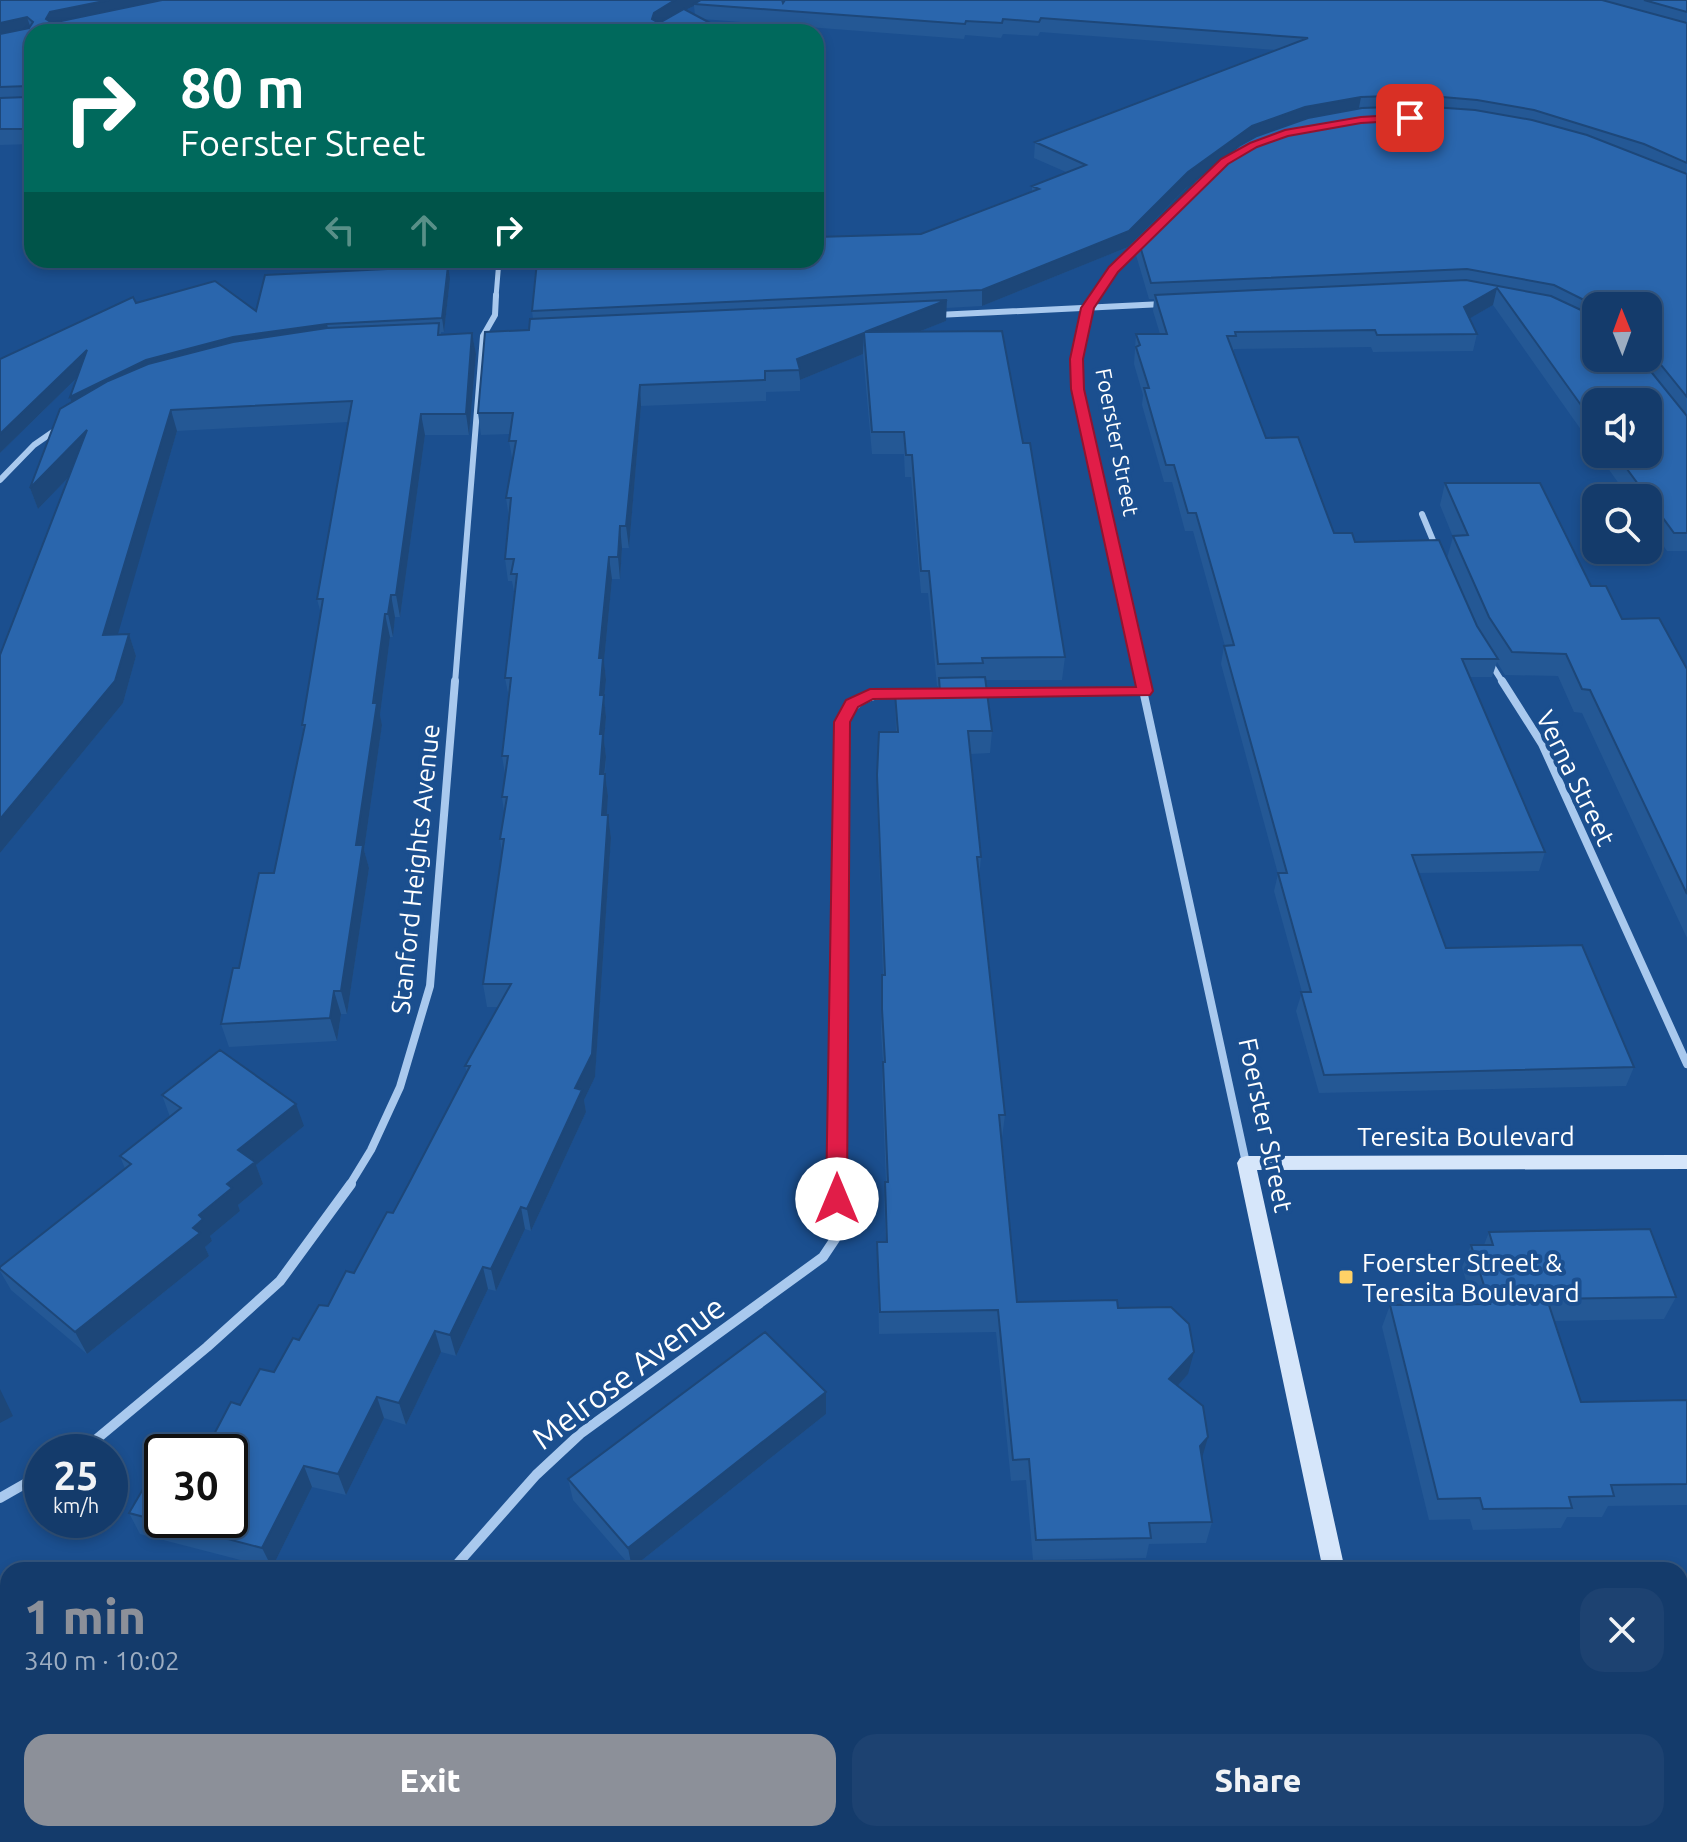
<!DOCTYPE html>
<html lang="en">
<head>
<meta charset="utf-8">
<style>
  :root { --surface:#143b6b; --page:#1d4271; --text:#f1f3f6; --muted:#9dadc1; --line:#33557e; --accent:#8c9099 }
  body { margin:0; font-family:Ubuntu,sans-serif; background:var(--page); color:var(--text); height:100vh; display:flex; flex-direction:column; font-size:30px; white-space:nowrap }
  * { box-sizing:border-box; margin:0 }
  p { font-size:26px; color:var(--muted) }
  .icon { flex:none; width:44px; height:44px; fill:none; stroke:currentColor; stroke-width:2; stroke-linecap:round; stroke-linejoin:round }
  .map { position:relative; flex:1; overflow:hidden }
  .sheet { position:absolute; left:0px; top:1562px; width:1688px; height:280px; display:flex; flex-direction:column; background:var(--surface); border-radius:24px 24px 0 0; box-shadow:0 4px 12px #0003,0 0 0 2px var(--line) }
  .sheet>* { flex:none }
  .top-card { position:absolute; left:24px; top:24px; width:800px; height:244px; border-radius:24px; box-shadow:0 4px 12px #0003,0 0 0 2px var(--line); background:#00695c; color:#fff; overflow:hidden }
  .needle { width:52px; rotate:359deg }
  .fabs { position:absolute; left:1582px; top:292px; display:grid; gap:16px }
  .fabs a { display:grid; place-items:center; width:80px; height:80px; border-radius:16px; background:var(--surface); box-shadow:0 4px 12px #0003,0 0 0 2px var(--line); font-size:40px }
  .speed { position:absolute; left:24px; top:1434px; display:flex; gap:16px; font-size:40px; font-weight:700; text-align:center }
  .speed>* { display:grid; place-content:center; width:104px; height:104px; border-radius:50%; background:var(--surface); box-shadow:0 4px 12px #0003,0 0 0 2px var(--line); line-height:1 }
  .speed small { font-size:20px; font-weight:400 }
  .speed .limit { border:4px solid #111; border-radius:12px; background:#fff; color:#111 }
  .pin { position:absolute; display:grid; place-items:center; width:68px; height:68px; color:#fff; margin:-34px; border-radius:16px; box-shadow:0 4px 12px #0006 }
  .me { position:absolute; width:88px; margin:-44px; rotate:0deg; stroke-linejoin:round; filter:drop-shadow(0 0 6px #0008) }
  .turn { display:flex; align-items:center; gap:28px; height:168px; padding:0 24px; font-size:36px }
  .turn .icon { width:104px; height:104px; stroke-width:2.5 }
  .turn b { display:block; font-size:56px; line-height:68px }
  .lanes { display:flex; align-items:center; height:76px; padding:0 24px; background:#0003; justify-content:center; gap:40px; direction:ltr }
  .lanes .off { opacity:.35 }
  .round { display:grid; place-items:center; flex:none; width:84px; height:84px; border-radius:24px; background:var(--page) }
  .overview { display:flex; align-items:center; justify-content:space-between; height:136px; padding:0 24px }
  h1 { font-size:48px; font-weight:800; line-height:60px; color:var(--accent) }
  .action { display:flex; gap:16px; margin-top:auto; padding:16px 24px }
  .action a { flex:1; height:92px; border-radius:24px; background:var(--accent); color:#fff; font-size:32px; font-weight:800; line-height:92px; text-align:center }
  .action a+a { background:var(--page); color:var(--text) }
  .map>svg:first-child { display:block }
</style>
</head>
<body>
<div class="map">
<svg width="1687" height="1842" viewBox="0 0 1687 1842">
  <rect width="100%" height="100%" fill="#1b4f8f"/>
  <g fill="none" stroke-linecap="round" stroke-linejoin="round">
    <path stroke="#a9c9ee" stroke-width="5" d="M816 110 823 107
      M496 297 499 260
      M1095 297 1111 274 1143 240"/>
    <path stroke="#a9c9ee" stroke-width="6" d="M1096 295C1079 325 1077 355 1077 389L1141 683
      M937 315 1163 304
      M0 480 34 445 60 427
      M1422 514 1437 550
      M1488 659 1503 683
      M455 683 483 336 495 315 496 295"/>
    <path stroke="#a9c9ee" stroke-width="8" d="M1141 681 1246 1163
      M1502 681 1542 744 1687 1064
      M977 693 1145 691
      M349 1186 371 1150 400 1087 430 986 455 681
      M836 1186 842 722C858 695 875 694 904 693"/>
    <path stroke="#a9c9ee" stroke-width="10" d="M81 1452 207 1347 280 1281 351 1184
      M0 1498 42 1474
      M452 1570 536 1475 580 1434 823 1257 835 1239 836 1184
      M1680 1683 1687 1682
      M0 1719H8"/>
    <path fill="#d6e6fa" fill-rule="evenodd" d="M1687 1155V1169L1257 1170 1345 1570H1323L1237 1163 1240 1158 1246 1156Z
      M1380 1834H1404L1406 1842H1382Z"/>
  </g>
  <path fill="#245895" fill-rule="evenodd" d="M0 0 783 3 785 0H1687V551H1667L1648 524V498H1629L1598 454H1648L1596 402V451L1493 305 1470 318 1477 334 1473 351 1373 352 1371 347 1234 349 1233 352 1266 438 1334 533 1355 542 1447 558 1453 537 1440 505 1445 483 1591 586 1622 619 1687 669V938L1582 713 1574 712 1558 676 1505 675 1497 662 1492 677H1470L1545 852 1539 871 1419 873 1446 948 1634 1067 1626 1086 1319 1093 1296 1011 1302 992 1274 891 1278 874 1221 664 1224 646H1225L1193 531H1185L1172 482H1164L1142 405 1143 395 1134 364 1136 334H1160L1153 311 1154 299H1149L1136 255 1138 239 1193 183 1186 188 1128 247 982 306 946 308V321L918 332 1065 657 1062 680H985L992 731 990 753 971 754 981 857 979 880 1005 1115 1002 1138 1017 1302 1118 1308 1188 1374 1177 1386 1202 1458 1212 1522 1206 1543 1149 1544 1146 1558 1033 1560 1026 1480 1011 1481 996 1332 879 1334 877 1242H886L884 1204 885 1182H886L882 1085 883 1062 881 1032 882 998 883 975 877 798 879 732H896L895 693 938 692V686H937L928 593H921L911 477H905L904 454H872L863 354 800 380V391L766 392V401L641 406 629 548H622L620 579H612L604 661 606 680 604 698 606 717 604 740 606 757 605 774 608 796 606 815H608L611 838 595 1077 584 1100 586 1112 531 1231 525 1229 496 1291 488 1289 456 1356 441 1352 406 1425 384 1418 346 1495 312 1487 272 1568 140 1534 129 1513 162 1474 210 1442 240 1405 274 1372 354 1273 393 1213 467 1073 465 1066 498 1007H487L483 984 502 853 500 839 504 812 502 797 505 775 502 756 509 698 505 678 515 597 512 581H508L505 559 509 518 506 498 513 463 509 441 510 434 481 435 478 413 529 330 533 319 532 311 921 234 1032 191V186L1066 172 1034 158 1035 142 1276 50 1040 32 1038 36 1003 34 1001 38 965 35 964 39 702 19 32 32V144L0 145ZM694 6 695 15 685 10ZM1596 306H1648V358H1596Z
    M450 279 444 332H441V335L472 333 476 354 469 435H425L400 617H395L393 637H390L380 715 382 725 364 850 369 868 347 1014H341L337 1041 229 1047 221 1024 239 968 274 873 304 732 302 725 321 614 317 599 349 422 177 431 117 635 129 634 136 656 123 703 0 853V655L69 477 38 509 30 488 71 403 77 378 0 453V359L136 303 256 311Z
    M162 1095 304 1126 256 1165 263 1184 238 1205 240 1211 210 1236 212 1241 205 1247 209 1256 87 1354 11 1290 0 1271V1267L125 1169 120 1156 170 1117Z
    M1489 1232 1676 1297 1664 1319 1554 1321 1581 1402 1687 1400V1505L1608 1506 1602 1517H1567L1561 1528 1473 1530 1470 1519 1429 1520 1382 1327 1390 1305 1473 1304 1462 1267 1471 1245H1484Z
    M826 1392V1414L632 1568 573 1500 568 1479Z
    M1142 1834H1277L1279 1842H1143Z
    M1513 1834H1680L1687 1842H1515Z"/>
  <path fill="#1d4779" d="M109 0H181L54 27 46 19 50 12Z
    M675 0H705L694 4V6L672 16 655 28 652 19 654 13Z
    M27 17 32 32 0 39V23Z
    M1361 97 1358 113 1249 141 1186 188 1128 247 982 306V290L1188 172 1252 126 1305 107Z
    M448 266 450 279 444 332 442 318Z
    M1497 288 1493 305 1460 324 1464 307Z
    M947 300 946 321 865 353V332Z
    M327 324 330 337 74 411 70 397 146 360 233 337Z
    M472 333 476 354 469 435 466 414Z
    M864 333 863 354 800 380 797 359Z
    M87 350 92 363 0 453V434Z
    M640 385 641 406 629 548 626 526Z
    M171 410 177 431 111 658 103 635Z
    M421 414 425 435 400 617 396 595Z
    M87 430 94 451 38 509 30 488Z
    M620 526 622 548 620 579 618 557Z
    M609 557 612 579 604 661 606 680 604 698 606 717 604 740 606 757 602 796 600 774 599 658Z
    M391 595 395 617 393 637 388 614Z
    M385 614 390 637 380 715 382 725 364 850 369 868 347 1014 341 991 356 845Z
    M129 634 136 656 123 703 0 853V819Z
    M605 774 608 796 605 838 602 815Z
    M608 815 611 838 595 1077 584 1100 586 1112 531 1231 527 1209 575 1088Z
    M334 991 341 1014 337 1041 330 1018Z
    M296 1104 304 1126 256 1165 263 1184 238 1205 240 1211 210 1236 212 1241 205 1247 209 1256 87 1354 75 1332 193 1228 199 1215 227 1184 238 1150Z
    M521 1207 525 1229 496 1291 491 1269Z
    M483 1267 488 1289 456 1356 450 1335Z
    M435 1331 441 1352 406 1425 399 1403Z
    M1194 1352 1188 1374 1164 1401 1169 1379Z
    M0 1389 13 1416 0 1423Z
    M826 1392V1414L632 1568 628 1548Z
    M377 1397 384 1418 346 1495 338 1474Z
    M1208 1437 1202 1458 1194 1467 1200 1446Z
    M304 1466 312 1487 272 1568 262 1548Z
    M460 1834H469L468 1842H459Z"/>
  <path fill="#2a66ad" stroke="#1d4779" stroke-width="2" d="M0 0H109L50 12 46 19 52 23 162 0H675L654 13 652 19 659 23 684 9 727 32H32V90L28 86 0 87V34L29 28 33 22 27 17 0 23Z
    M701 0H782L783 3 785 0H1602L1687 23V163L1644 144 1534 110 1477 100 1419 95 1361 97 1305 107 1252 126 1188 172 1129 231 982 290 532 311 537 262 546 261V260H816V237L921 234 1039 189 1032 186 1086 165 1035 142 1308 38 1041 18 1039 22 1003 19 1002 23 966 21 965 24 694 4Z
    M1644 0H1687V12Z
    M32 92V129H0V98L28 97Z
    M1418 106 1475 110 1532 120 1587 135 1687 174V397L1648 349V306H1596L1554 285 1467 269 1151 283 1138 239 1196 180 1239 146 1257 136 1308 118 1362 108Z
    M448 266 442 318 327 324 233 337 146 360 70 397 87 350 0 434V359L133 297 136 303 215 281 256 311 265 275Z
    M1466 280 1551 296 1596 317V358H1640L1687 416V533H1674L1616 454H1648V402H1596V426L1497 288 1464 307 1477 334 1377 335 1375 330 1235 332 1236 336H1227L1266 438 1298 437 1334 533H1352L1355 542 1439 540 1477 626 1498 659H1462L1545 852 1412 855 1446 948 1582 945 1634 1067 1324 1075 1301 992H1311L1278 873H1287L1224 646 1234 645 1196 513H1188L1174 465H1166L1144 388H1149L1136 347 1140 345 1136 334H1167L1155 295Z
    M947 300 865 332 1002 331 1023 443H1030L1065 657 982 658 983 663 938 664 929 571H921L912 455H906L904 432H872L864 333 797 359 800 370 765 371V380L640 385 626 526H620L618 557H609L599 658H603L600 695H604L600 734H603L600 774H605L602 815H608L592 1054 575 1088 582 1090 527 1209 521 1207 491 1269 483 1267 450 1335 435 1331 399 1403 377 1397 338 1474 304 1466 262 1548 129 1513 153 1472 162 1474V1520H230V1452H175L184 1436 210 1442 231 1402 240 1405 260 1369 274 1372 293 1338 299 1340 319 1305 328 1306 346 1271 354 1273 387 1212 393 1213 409 1183 470 1066H465L511 984H483L504 839H500L507 797H502L508 756H502L511 678H505L517 574H511L514 559H505L511 498H506L516 441H509L513 413H478L485 332 529 330 530 319Z
    M439 323 438 335 472 333 466 414H421L396 595H391L388 614H385L373 703H377L356 845H363L341 991H334L330 1018 221 1024 233 968H239L259 873H274L305 725H302L323 599H317L352 401 171 410 103 635 129 634 115 681 0 819V655L87 430 30 488 60 409 108 381 148 364 233 342 327 328Z
    M1445 483H1540L1591 586H1606L1622 619 1659 618 1687 669V894L1590 690 1582 689 1566 654 1512 652 1489 617 1453 536 1468 535Z
    M985 677 992 731H968L981 857H977L1005 1115H999L1017 1302 1117 1300 1118 1308 1171 1307 1189 1324 1194 1352 1169 1379 1203 1406 1208 1437 1200 1446 1212 1522 1149 1523 1151 1538 1036 1540 1029 1459 1013 1460 998 1310 880 1312 877 1242H887L885 1182H888L883 1062H885L882 1009V975H885L877 775 879 732H898L895 693 940 692 939 678Z
    M220 1050 296 1104 238 1150 255 1162 227 1184 232 1188 199 1215 203 1219 193 1228 200 1233 75 1332 0 1269V1267L131 1164 120 1156 181 1108 162 1095Z
    M1650 1229 1676 1297 1547 1299 1581 1402 1687 1400V1484L1611 1485 1614 1496 1569 1497 1572 1508 1483 1509 1480 1498 1438 1499 1390 1305 1490 1304 1471 1245H1493L1489 1232Z
    M765 1332 826 1392 628 1548 568 1479Z
    M1680 1789H1687V1842H1531L1529 1834H1680Z
    M0 1831H8V1834H460L459 1842H0Z
    M1150 1834H1277L1279 1842H1151Z"/>
  <path fill="#e11d48" stroke="#92132f" stroke-width="2" d="M1410 114 1414 115V120L1361 123 1288 136 1257 147 1228 164 1118 272 1094 308 1083 359 1084 389 1153 691 1150 695 873 699 858 707 850 722 847 1199 844 1205 837 1208 829 1205 826 1199 834 722 846 700 870 689 1136 687 1071 389 1070 359 1081 308 1109 267 1221 159 1250 143 1285 130 1361 117Z"/>
  <rect fill="#ffd166" stroke="#1b4f8f" stroke-width="3" x="1338" y="1269" width="16" height="16" rx="4"/>
  <g text-anchor="middle" dominant-baseline="central" stroke-width="8" stroke-linejoin="round" paint-order="stroke">
    <g font-size="22" fill="#fff" stroke="#1b4f8f">
      <text transform="translate(1118 442) rotate(79)">Foerster Street</text>
    </g>
    <g font-size="26" fill="#fff" stroke="#1b4f8f">
      <text transform="translate(1576 778) rotate(64)">Verna Street</text>
      <text transform="translate(415 869) rotate(-84)">Stanford Heights Avenue</text>
      <text transform="translate(1266 1125) rotate(78)">Foerster Street</text>
      <text x="1466" y="1136">Teresita Boulevard</text>
    </g>
    <g font-size="26" fill="#fff" stroke="#1b4f8f" text-anchor="start">
      <text x="1362" y="1262">Foerster Street &amp;<tspan x="1362" dy="30">Teresita Boulevard</tspan></text>
    </g>
    <g font-size="32" fill="#fff" stroke="#1b4f8f">
      <text transform="translate(628 1372) rotate(-37)">Melrose Avenue</text>
    </g>
  </g>
</svg>
<div class="fabs">
<a><svg class="needle" viewBox="-14 -14 28 28"><path d="M0-13l5 13h-10z" fill="#e53935"/><path d="M0 13l5-13h-10z" fill="#9dadc1"/></svg></a>
<a><svg class="icon" aria-label="sound" viewBox="0 0 24 24"><path d="M4 9h4l5-4v14l-5-4H4zM17 9q2 3 0 6"/></svg></a>
<a><svg class="icon" aria-label="search" viewBox="0 0 24 24"><circle cx="10" cy="10" r="6"/><path d="M15 15l6 6"/></svg></a>
</div>
<div class="speed"><div>25<small>km/h</small></div><div class="limit">30</div></div>
<div class="pin" style="left:1410px;top:118px;background:#d93025"><svg class="icon" aria-label="arrive" viewBox="0 0 24 24"><path d="M6 21V4h12l-3 4 3 4H6"/></svg></div>
<svg class="me" style="left:837px;top:1199px" viewBox="-20 -20 40 40"><circle r="19" fill="#fff"/><path d="M0-13L10 11 0 6-10 11z" fill="#e11d48"/></svg>
<div class="top-card">
<div class="turn"><svg class="icon" aria-label="right" viewBox="0 0 24 24"><path d="M7 20v-9h11M14 6l5 5-5 5"/></svg><div><b>80 m</b>Foerster Street</div></div>
<div class="lanes"><svg class="icon off" aria-label="left" viewBox="0 0 24 24"><path d="M17 20v-9H6M10 6l-5 5 5 5"/></svg><svg class="icon off" aria-label="ahead" viewBox="0 0 24 24"><path d="M12 20V5M6 11l6-6 6 6"/></svg><svg class="icon" aria-label="right" viewBox="0 0 24 24"><path d="M7 20v-9h11M14 6l5 5-5 5"/></svg></div>
</div>
<section class="sheet">
<div class="overview"><div><h1>1 min</h1><p>340 m · 10:02</p></div><a class="round"><svg class="icon" aria-label="close" viewBox="0 0 24 24"><path d="M6 6l12 12M18 6L6 18"/></svg></a></div>
<div class="action"><a>Exit</a><a>Share</a></div>
</section>
</div>
</body>
</html>
